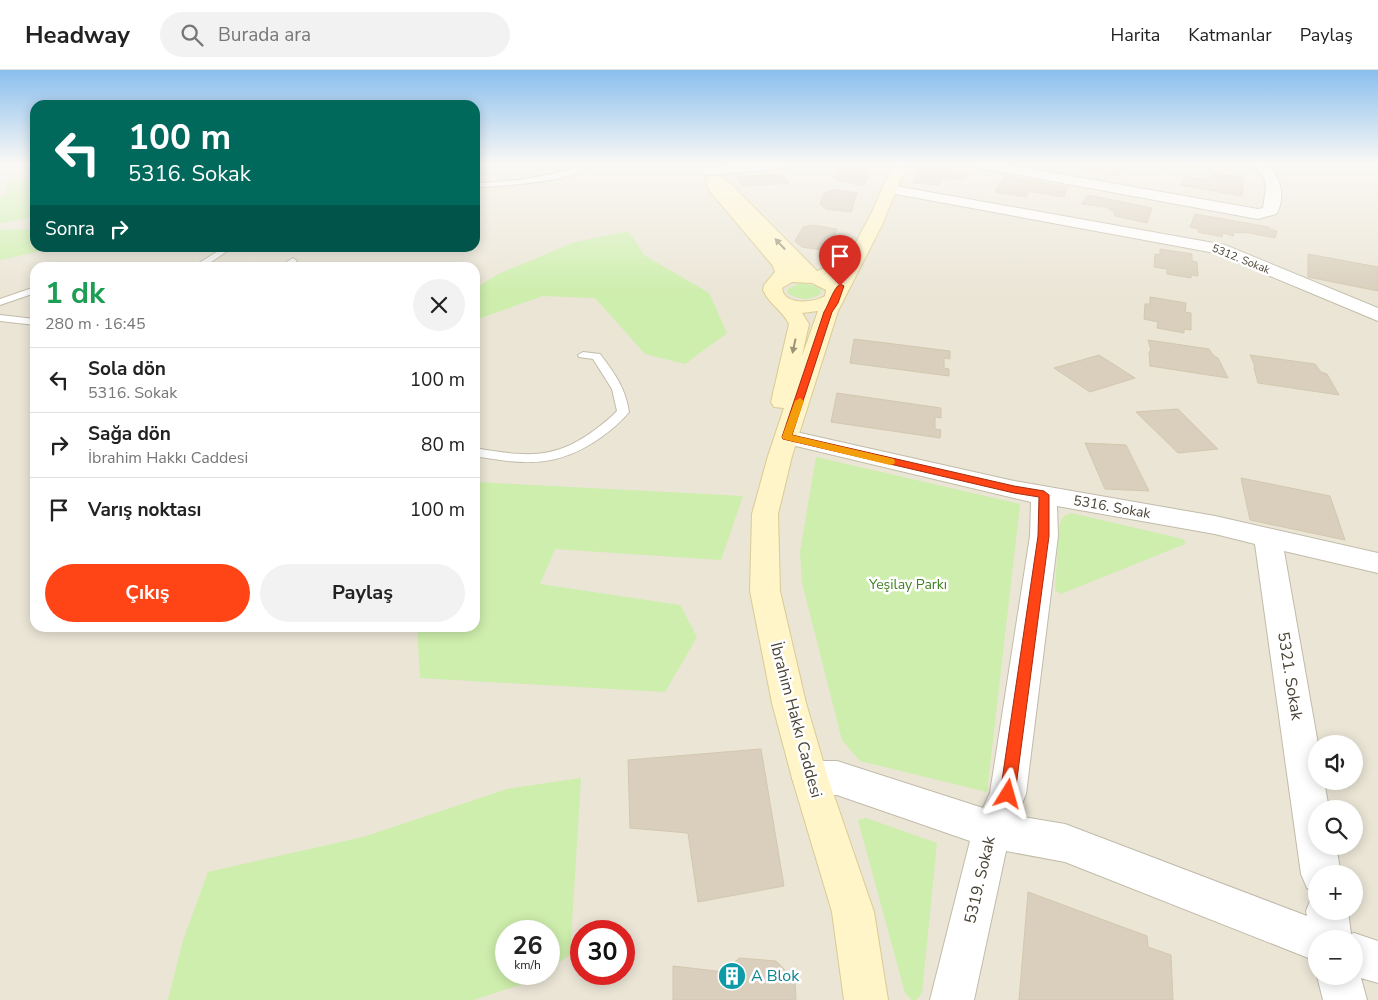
<!DOCTYPE html>
<html lang="tr">
<head>
<meta charset="utf-8">
<style>
  :root { --surface:#fff; --page:#f2f2f2; --text:#222; --muted:#767676; --line:#e0e0e0; --accent:#ff4415 }
  body { margin:0; font-family:"Nunito Sans",sans-serif; background:var(--page); color:var(--text); height:100vh; display:flex; flex-direction:column; font-size:19px; white-space:nowrap }
  * { box-sizing:border-box; margin:0 }
  p { font-size:16px; color:var(--muted) }
  .icon { flex:none; width:28px; height:28px; fill:none; stroke:currentColor; stroke-width:2; stroke-linecap:round; stroke-linejoin:round }
  .map { position:relative; flex:1; overflow:hidden }
  .panel { position:absolute; left:30px; top:192px; width:450px; height:370px; display:flex; flex-direction:column; background:var(--surface); border-radius:15px; box-shadow:0 2px 12px #0003 }
  .panel>* { flex:none }
  .hud { position:absolute; left:30px; top:30px; width:450px; height:152px; border-radius:15px; box-shadow:0 2px 12px #0003; background:#00695c; color:#fff; overflow:hidden }
  .controls { position:absolute; left:1308px; top:665px; display:grid; gap:10px }
  .controls a { display:grid; place-items:center; width:55px; height:55px; border-radius:50%; background:var(--surface); box-shadow:0 2px 12px #0003; font-size:25px }
  .speed { position:absolute; left:495px; top:850px; display:flex; gap:10px; font-size:25px; font-weight:700; text-align:center }
  .speed>* { display:grid; place-content:center; width:65px; height:65px; border-radius:50%; background:var(--surface); box-shadow:0 2px 12px #0003; line-height:1 }
  .speed small { font-size:12px; font-weight:400 }
  .speed .limit { border:8px solid #d22; background:#fff; color:#111 }
  .pin { position:absolute; display:grid; place-items:center; width:42px; height:42px; color:#fff; margin:-51px -21px; border-radius:50% 50% 50% 0; rotate:-45deg; box-shadow:0 0 5px #0007 }
  .pin .icon { rotate:45deg }
  .me { position:absolute; width:55px; margin:-28px; rotate:8deg; stroke-linejoin:round; filter:drop-shadow(0 0 4px #0008) }
  .turn { display:flex; align-items:center; gap:18px; height:105px; padding:0 15px; font-size:22px }
  .turn .icon { width:65px; height:65px; stroke-width:2.5 }
  .turn b { display:block; font-size:35px; line-height:42px }
  .then { display:flex; align-items:center; height:48px; padding:0 15px; background:#0003; gap:10px; font-size:19px }
  .round { display:grid; place-items:center; flex:none; width:52px; height:52px; border-radius:26px; background:var(--page) }
  .head { display:flex; align-items:center; justify-content:space-between; height:85px; padding:0 15px }
  h1 { font-size:30px; font-weight:700; line-height:38px; color:#1e9e55 }
  .action { display:flex; gap:10px; margin-top:auto; padding:10px 15px }
  .action a { flex:1; height:58px; border-radius:30px; background:var(--accent); color:#fff; font-size:20px; font-weight:700; line-height:58px; text-align:center }
  .action a+a { background:var(--page); color:var(--text) }
  ul { padding:0; list-style:none }
  li { display:flex; align-items:center; gap:15px; height:65px; padding:0 15px; border-top:1px solid var(--line) }
  li div { flex:1 }
  li b { display:block; font-size:19px }
  li em { font-style:normal }
  header { display:flex; align-items:center; gap:30px; box-sizing:border-box; height:70px; padding:0 25px; background:var(--surface); border-bottom:1px solid var(--line) }
  header strong { font-size:24px }
  nav { display:flex; gap:28px; margin-inline-start:auto; font-size:18px }
  .search { width:350px; height:45px; background:var(--page); display:flex; align-items:center; gap:12px; box-sizing:border-box; padding:0 18px; border-radius:28px; color:var(--muted); font-size:19px }
  .map>svg:first-child { display:block }
</style>
</head>
<body>
<header>
<strong>Headway</strong>
<div class="search"><svg class="icon" aria-label="search" viewBox="0 0 24 24"><circle cx="10" cy="10" r="6"/><path d="M15 15l6 6"/></svg>Burada ara</div>
<nav><a>Harita</a><a>Katmanlar</a><a>Paylaş</a></nav>
</header>
<div class="map">
<svg width="1378" height="930" viewBox="0 0 1378 930">
  <rect width="100%" height="100%" fill="#f6f2e8"/>
  <path fill="#eae5d5" fill-rule="evenodd" d="M0 94H35V178H475V94H1378V930H0ZM35 198H475V558H35ZM1316 674H1354V711H1316ZM1316 739H1354V776H1316ZM1316 804H1354V841H1316ZM506 861H549V904H506ZM581 861H624V904H581ZM1316 869H1354V906H1316Z"/>
  <path fill="#cdeeac" d="M35 107V147L0 153V127L5 126 8 111Z
    M35 159V178H54L0 190V160Z
    M629 161 644 185 709 223 727 263 685 294 645 284 595 228 543 226 475 250V219L496 205 575 172Z
    M800 213 816 216 821 220 820 224C810 231 798 230 788 223V219Z
    M816 387 1020 434 987 722 860 691 842 670 802 513 800 482Z
    M475 412 743 426 721 490 555 479 540 514 680 535 697 567 665 622 420 608 417 558H475Z
    M1071 443 1179 468 1184 470 1185 474 1061 524 1055 520 1059 458C1061 449 1062 446 1071 443Z
    M581 708 570 885 549 899V861H506V904H542L529 912 473 930H168L183 870 208 802 363 767 507 719Z
    M866 748 937 773 922 923 916 930H912L905 923 858 750Z"/>
  <path fill="#d9cfbc" stroke="#d4c7ae" d="M1074 94H1116L1124 97 1116 106 1072 97Z
    M1143 94H1207L1206 98 1170 94 1168 100 1142 95Z
    M851 96 870 101 864 115 842 112 833 107 839 98Z
    M921 96 968 102 966 107H963L962 110 946 108 941 109 939 115 913 113Z
    M1216 103 1243 108 1242 126 1180 115 1185 107 1210 110 1212 104Z
    M782 104 789 113 743 116 737 107Z
    M1004 106 1068 117 1064 127 1029 121 1026 127 995 122Z
    M836 119 857 123 851 142 826 139 820 134 824 123Z
    M1088 125 1152 138 1147 153 1115 146 1114 142 1106 137 1082 134Z
    M1195 144 1269 157V159L1277 161 1275 168 1244 162 1243 163 1234 162 1233 166 1223 163 1222 167 1198 162 1199 159 1190 157Z
    M813 155 837 159 827 181 802 177 795 171 803 157Z
    M1160 179 1192 184V191L1197 192 1198 206 1191 205V208L1167 204V199L1154 197 1155 184 1160 185Z
    M1308 184 1378 197V221L1308 207Z
    M1150 227 1186 233 1185 242 1191 243V260L1184 259V263L1157 258 1158 252 1144 249 1145 234H1150Z
    M854 269 950 281V289L944 288V298L949 299V306L850 293Z
    M1148 270 1209 279 1214 286 1218 288 1228 308 1150 296 1149 282 1151 281Z
    M1099 285 1135 308 1090 322 1054 298Z
    M1250 285 1315 294 1321 302 1327 304 1339 325 1258 313 1254 298 1255 296Z
    M837 323 941 338V348L935 347V359L941 360 940 368 831 352Z
    M1178 339 1218 379 1178 383 1136 342Z
    M1085 373 1126 375 1149 421 1105 419Z
    M1241 408 1330 426 1345 470 1250 450Z
    M761 679 784 816 698 832 688 763 630 758 628 690Z
    M1028 822 1147 866 1148 877 1171 885 1173 930H1019Z
    M739 888 776 891 795 910 796 930H673V896L725 902Z"/>
  <g fill="none" stroke-linecap="round" stroke-linejoin="round">
    <defs>
      <path id="lane" d="M586 94H596C571 112 506 116 475 117V113C513 112 549 107 586 94Z
        M223 178H232L202 198H191Z
        M293 188 297 191 288 198H277Z
        M35 217V223L0 235V229Z
        M0 245 35 249V255L0 251Z
        M583 282 600 284C614 302 626 319 629 342 621 352 610 361 600 368 557 398 524 395 475 386V378C537 389 563 389 612 346L617 341 612 319 593 289 579 287 578 285Z"/>
      <path id="street" d="M739 94H792L790 97 785 98 708 105 703 104 701 101 703 98Z
        M973 94H1003L1258 139 1263 138 1266 118 1264 107 1250 94H1267C1281 105 1286 129 1276 144L1258 149 980 98 975 97Z
        M890 115 1225 175 1378 238V251L1215 183 885 122 883 119 885 116Z
        M787 360 1014 411 1215 446 1378 483V503L1284 481 1318 674H1316V711H1324L1329 739H1316V776H1336L1341 804H1316V822L1307 818 1301 804 1255 474 1215 464 1057 436 1058 466 1026 724 1017 746 1065 754 1307 846 1306 841 1312 826 1316 825V841H1348L1351 864 1354 863 1378 871V913L1361 908 1367 930H1323L1317 906H1354V869H1316V891L1065 792 1006 781 974 930H930L970 771 837 725H810L797 720 792 708 797 696 810 691H837L983 738 990 723 1030 466 1031 432 779 372 775 367 779 362Z"/>
      <path id="secondary" d="M893 94H907L882 155 838 241 792 386 778 444 780 521 806 633 828 708 874 842 888 930H844L832 842 792 708 772 633 750 521 752 444 768 386 784 338 774 337 771 332 789 254C782 240 769 234 763 220L764 215 775 202 773 196 709 120 706 109 708 106H718L730 113 817 201 847 189 873 140ZM838 205 835 210 832 208ZM792 212 812 213 826 220 825 226C813 233 784 236 782 218ZM818 241 802 286 809 254 802 243Z"/>
    </defs>
    <use href="#lane" stroke="#c2bba9" stroke-width="2"/>
    <use href="#street" stroke="#c2bba9" stroke-width="2"/>
    <use href="#secondary" stroke="#dacb93" stroke-width="2"/>
    <use href="#lane" fill="#fff" fill-rule="evenodd"/>
    <use href="#street" fill="#fff" fill-rule="evenodd"/>
    <use href="#secondary" fill="#fff5c8" fill-rule="evenodd"/>
  </g>
  <defs><path id="oneway-solid" d="M-6-.8H1V-3.2L6.5 0L1 3.2V.8H-6Z" transform="scale(1.25)"/></defs>
  <g fill="#9b9377">
    <use href="#oneway-solid" transform="translate(780 174) rotate(-133)"/>
    <use href="#oneway-solid" transform="translate(794 276) rotate(102)"/>
  </g>
  <linearGradient id="sky" x2="0" y2="1"><stop stop-color="#8abfee"/><stop offset="0.42" stop-color="#fbf9f5"/><stop offset="1" stop-color="#fbf9f5" stop-opacity="0"/></linearGradient>
  <rect width="1378" height="224" fill="url(#sky)"/>
  <path fill="#ff4415" stroke="#a62c0e" d="M840 214 844 216 838 233 832 242 792 365 1014 416 1044 421 1049 425V466L1015 724 1013 729 1008 731 1002 729 1000 724 1038 466 1039 427 1014 423 783 369 782 367 824 242C829 234 833 219 840 214Z"/>
  <path fill="#f59e0b" d="M800 328 804 331 792 365 894 389 895 392 894 394 890 395 783 369 782 367 795 331Z"/>
  <defs>
    <symbol id="building-disc" viewBox="-11 -11 22 22"><circle r="9.5" fill="#0f9aa8" stroke="#fff"/><path d="M-4-6H4V6H1V3H-1V6H-4ZM-2.5-4.3h1.7v1.8h-1.7ZM.8-4.3h1.7v1.8H.8ZM-2.5-1h1.7V.8h-1.7ZM.8-1h1.7V.8H.8Z" fill="#fff"/></symbol>
  </defs>
  <g fill-rule="evenodd">
    <use href="#building-disc" x="716" y="890" width="32" height="32"/>
  </g>
  <g text-anchor="middle" dominant-baseline="central" stroke-width="5" stroke-linejoin="round" paint-order="stroke">
    <g font-size="11" fill="#4a4335" stroke="#fff">
      <text transform="translate(1241 189) rotate(22)">5312. Sokak</text>
    </g>
    <g font-size="14" fill="#4a4335" stroke="#fff">
      <text transform="translate(1112 437) rotate(10)">5316. Sokak</text>
    </g>
    <g font-size="14" fill="#418321" stroke="#fff">
      <text x="908" y="514">Yeşilay Parkı</text>
    </g>
    <g font-size="16" fill="#4a4335" stroke="#fff">
      <text transform="translate(1290 606) rotate(81)">5321. Sokak</text>
      <text transform="translate(796 650) rotate(75)">İbrahim Hakkı Caddesi</text>
      <text transform="translate(980 810) rotate(-77)">5319. Sokak</text>
    </g>
    <g font-size="16" fill="#0d838f" stroke="#fff" text-anchor="start">
      <text x="751" y="906">A Blok</text>
    </g>
  </g>
</svg>
<div class="controls">
<a><svg class="icon" aria-label="sound" viewBox="0 0 24 24"><path d="M4 9h4l5-4v14l-5-4H4zM17 9q2 3 0 6"/></svg></a>
<a><svg class="icon" aria-label="search" viewBox="0 0 24 24"><circle cx="10" cy="10" r="6"/><path d="M15 15l6 6"/></svg></a>
<a>+</a>
<a>−</a>
</div>
<div class="speed"><div>26<small>km/h</small></div><div class="limit">30</div></div>
<div class="pin" style="left:840px;top:216px;background:#d93025"><svg class="icon" aria-label="arrive" viewBox="0 0 24 24"><path d="M6 21V4h12l-3 4 3 4H6"/></svg></div>
<svg class="me" style="left:1008px;top:724px" viewBox="-20 -20 40 40"><path d="M0-17L14 15 0 8-14 15z" fill="#ff4415" stroke="#fff" stroke-width="4"/></svg>
<div class="hud">
<div class="turn"><svg class="icon" aria-label="left" viewBox="0 0 24 24"><path d="M17 20v-9H6M10 6l-5 5 5 5"/></svg><div><b>100 m</b>5316. Sokak</div></div>
<div class="then">Sonra<svg class="icon" aria-label="right" viewBox="0 0 24 24"><path d="M7 20v-9h11M14 6l5 5-5 5"/></svg></div>
</div>
<section class="panel">
<div class="head"><div><h1>1 dk</h1><p>280 m · 16:45</p></div><a class="round"><svg class="icon" aria-label="close" viewBox="0 0 24 24"><path d="M6 6l12 12M18 6L6 18"/></svg></a></div>
<ul>
<li><svg class="icon" aria-label="left" viewBox="0 0 24 24"><path d="M17 20v-9H6M10 6l-5 5 5 5"/></svg><div><b>Sola dön</b><p>5316. Sokak</p></div><em>100 m</em></li>
<li><svg class="icon" aria-label="right" viewBox="0 0 24 24"><path d="M7 20v-9h11M14 6l5 5-5 5"/></svg><div><b>Sağa dön</b><p>İbrahim Hakkı Caddesi</p></div><em>80 m</em></li>
<li><svg class="icon" aria-label="arrive" viewBox="0 0 24 24"><path d="M6 21V4h12l-3 4 3 4H6"/></svg><div><b>Varış noktası</b></div><em>100 m</em></li>
</ul>
<div class="action"><a>Çıkış</a><a>Paylaş</a></div>
</section>
</div>
</body>
</html>
